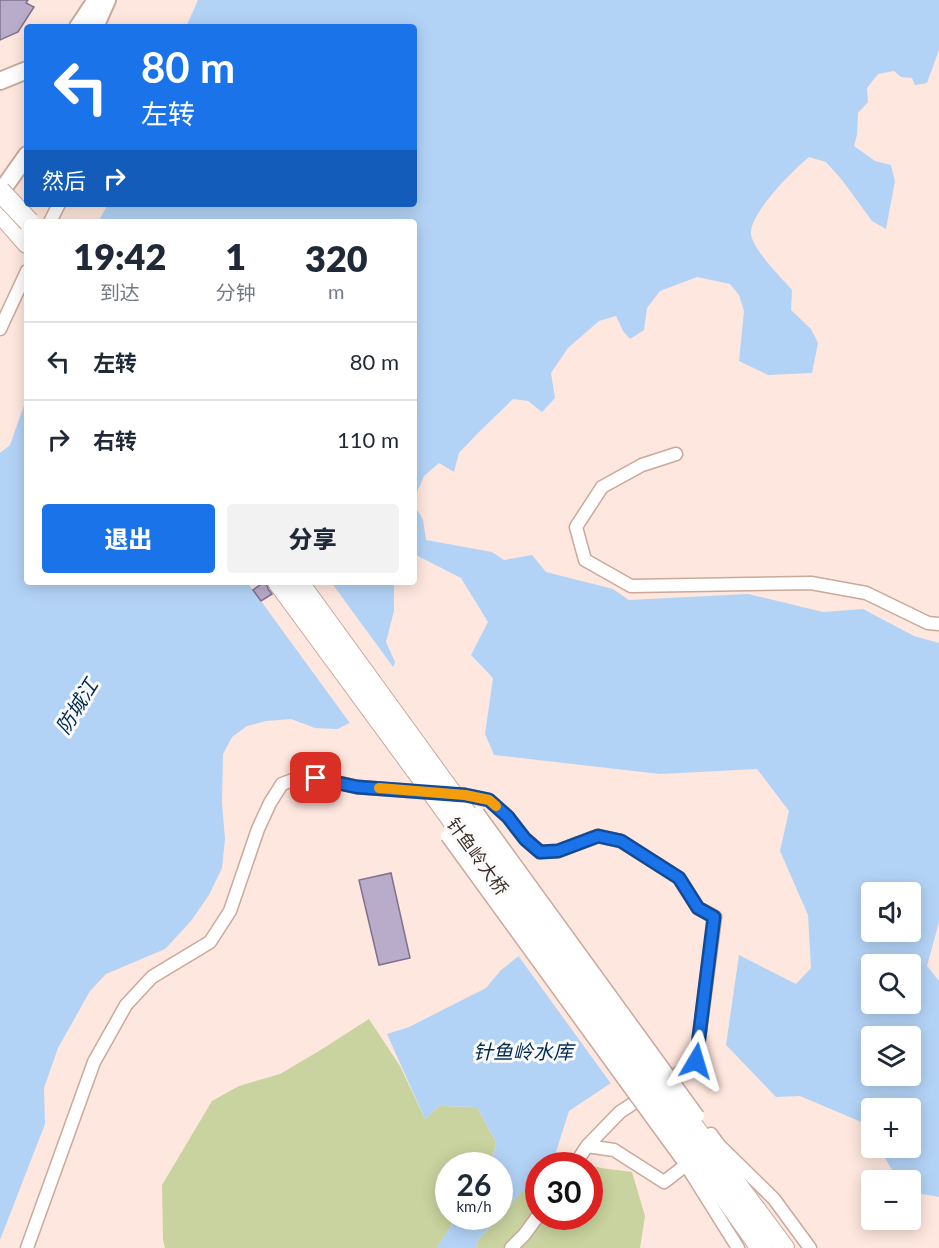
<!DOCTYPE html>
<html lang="zh">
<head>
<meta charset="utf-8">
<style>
  :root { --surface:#fff; --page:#f2f2f3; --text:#1f2937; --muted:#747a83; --line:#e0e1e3; --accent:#1a73e8 }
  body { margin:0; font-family:Lato,"Noto Sans SC",sans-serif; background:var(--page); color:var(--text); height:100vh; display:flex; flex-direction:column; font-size:22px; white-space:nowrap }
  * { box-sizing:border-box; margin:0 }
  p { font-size:20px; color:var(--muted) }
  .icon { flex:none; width:33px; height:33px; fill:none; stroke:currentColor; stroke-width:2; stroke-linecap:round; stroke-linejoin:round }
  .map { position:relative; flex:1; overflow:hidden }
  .side { position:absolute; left:24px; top:219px; width:393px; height:366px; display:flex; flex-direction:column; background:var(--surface); border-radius:6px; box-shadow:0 3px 15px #0003 }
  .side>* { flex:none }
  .banner { position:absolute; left:24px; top:24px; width:393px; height:183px; border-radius:6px; box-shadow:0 3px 15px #0003; background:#1a73e8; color:#fff; overflow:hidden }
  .buttons { position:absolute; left:861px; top:882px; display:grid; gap:12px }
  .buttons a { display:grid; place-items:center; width:60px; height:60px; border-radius:6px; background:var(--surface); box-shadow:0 3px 15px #0003; font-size:30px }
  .speed { position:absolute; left:435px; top:1152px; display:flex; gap:12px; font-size:30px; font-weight:700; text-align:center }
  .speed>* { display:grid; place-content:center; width:78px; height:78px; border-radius:50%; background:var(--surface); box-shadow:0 3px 15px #0003; line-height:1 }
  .speed small { font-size:15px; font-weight:400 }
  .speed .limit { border:9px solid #d22; background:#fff; color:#111 }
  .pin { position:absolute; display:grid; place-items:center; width:51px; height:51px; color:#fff; margin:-26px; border-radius:12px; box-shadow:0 3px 9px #0006 }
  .me { position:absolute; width:66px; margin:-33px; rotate:7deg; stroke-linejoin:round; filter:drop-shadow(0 0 4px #0008) }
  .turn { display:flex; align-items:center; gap:21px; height:126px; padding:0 18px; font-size:27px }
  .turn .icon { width:78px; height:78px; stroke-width:2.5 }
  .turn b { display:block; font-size:42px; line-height:51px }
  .then { display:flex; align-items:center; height:57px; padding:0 18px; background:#0003; gap:12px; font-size:22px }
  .eta { display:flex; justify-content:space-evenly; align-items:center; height:102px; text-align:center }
  .eta b { font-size:36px; font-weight:800; line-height:42px }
  .action { display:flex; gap:12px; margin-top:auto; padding:12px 18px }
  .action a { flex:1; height:69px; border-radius:6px; background:var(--accent); color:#fff; font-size:24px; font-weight:800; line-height:69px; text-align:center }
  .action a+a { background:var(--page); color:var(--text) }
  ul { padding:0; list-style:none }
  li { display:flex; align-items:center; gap:18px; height:78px; padding:0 18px; border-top:2px solid var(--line) }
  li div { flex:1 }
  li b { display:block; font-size:22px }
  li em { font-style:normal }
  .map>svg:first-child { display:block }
</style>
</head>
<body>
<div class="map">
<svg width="939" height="1248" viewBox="0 0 939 1248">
  <rect width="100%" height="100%" fill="#fee7de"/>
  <path fill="#c9d39f" d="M369 1019 400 1066 425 1119 439 1106 477 1107 496 1142 491 1165 448 1166V1216L458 1217 452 1224 437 1248H165L163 1240 162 1185 212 1101 239 1086 280 1074 319 1051Z
    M555 1155 601 1168 632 1172 645 1216 640 1248H476L478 1240 538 1174V1216H590V1166L546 1165Z"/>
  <path fill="#b3d3f6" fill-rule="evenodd" d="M198 0H939V50L927 83 915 85 912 78 901 77 894 71 878 74 867 88 868 102 858 113 857 135 854 146 875 161 891 165 895 181 886 229 872 221 842 180 826 162 809 157C794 169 749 214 751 234 753 250 781 277 792 290L791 310 811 329 818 343 812 373 768 375 739 361 744 311 739 295 730 284 697 277 660 291 647 308 644 330 630 339 623 331 616 316 599 321 568 348 551 373 555 398 542 412 528 401 513 399 477 434 459 453 454 472 439 463 424 476 414 499V222H98L108 204H414V27H186Z
    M27 397V582H394V611L386 642 395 662 379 709 337 729 315 728 291 719 266 721 247 726 232 737 223 754 222 803 225 839 222 868 209 895 191 921 165 949 106 974 90 991 58 1048 44 1088 45 1124 0 1240V453L10 445Z
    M414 504 423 520 426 540 492 552 504 560 532 555 546 572 613 589 629 600 748 594 823 612 863 609 914 636 939 643V922L927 966 939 981V1197L911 1192 910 1180H898L879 1148H910V1108H872L871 1133 866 1124 800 1096 776 1097 726 1045 739 955 796 984 811 968 808 915 780 851 789 811 757 769 660 774 494 755 485 734 493 678 471 655 488 622 461 578 414 554ZM872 892H910V932H872ZM872 964H910V1004H872ZM872 1036H910V1076H872Z
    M534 944 629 1071 569 1111 555 1155 546 1165 538 1166V1174L500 1216V1166L491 1165 496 1142 477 1107 439 1106 425 1119 387 1034 409 1027 486 988 501 970Z
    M458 1217V1216H499L478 1240 476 1248H437L452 1224Z"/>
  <path fill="#fee7de" d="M247 582H331L396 671 381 711 352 726Z
    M532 941 630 1073 612 1085 517 954Z"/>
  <path fill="#b9accb" stroke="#7e728e" stroke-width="1.5" d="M0 0H28L26 3 34 7 18 32 0 40Z
    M264 582H266L268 589 272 594 261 601 253 590Z
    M391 873 410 958 379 965 359 880Z"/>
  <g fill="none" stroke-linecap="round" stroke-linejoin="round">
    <defs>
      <path id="street" d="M50 222 59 204
        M0 329 27 271
        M676 454 642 465 602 487 576 527 585 560 631 586 811 583 866 593 928 623 939 624
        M711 1134 719 1145 774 1199 810 1248
        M667 1139 686 1165 738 1248
        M587 1146 614 1150 664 1182 686 1165
        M574 1166 587 1146 620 1112 646 1095
        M27 1248 94 1062 126 1005 152 977 210 942 230 911 258 829 270 803 282 784 301 777 316 778 357 787 465 795 489 800 508 817 525 839 540 852 558 851 598 836 621 841 679 878 698 908 715 917 696 1061 663 1084
        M511 1248 524 1235 538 1216"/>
      <path id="secondary" d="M78 27 96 0
        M95 27 107 0
        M0 81 27 70
        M0 193 27 155"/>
      <path id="primary" d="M0 212 27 243
        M278 582 416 770
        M298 582 428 761
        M690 1122 784 1248
        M678 1131 761 1248"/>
    </defs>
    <use href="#street" stroke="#cba89a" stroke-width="15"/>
    <use href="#secondary" stroke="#cba89a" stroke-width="20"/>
    <use href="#primary" stroke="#cba89a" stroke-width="22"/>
    <use href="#street" stroke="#fff" stroke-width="12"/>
    <use href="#secondary" stroke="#fff" stroke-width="16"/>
    <use href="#primary" stroke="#fff" stroke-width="20"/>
    <defs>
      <path id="street-bridge" d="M478 813 698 1116
        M447 836 667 1139"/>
      <path id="primary-bridge" d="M0 191 29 222
        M428 761 690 1122
        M416 770 678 1131"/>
    </defs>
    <use href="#street-bridge" stroke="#cba89a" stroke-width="15" stroke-linecap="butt"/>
    <use href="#primary-bridge" stroke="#cba89a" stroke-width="22" stroke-linecap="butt"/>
    <use href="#street-bridge" stroke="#fff" stroke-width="12"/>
    <use href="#primary-bridge" stroke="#fff" stroke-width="20"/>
  </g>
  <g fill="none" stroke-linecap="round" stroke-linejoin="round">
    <defs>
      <path id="route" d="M316 778 357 787 465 795 489 800 508 817 525 839 540 852 558 851 598 836 621 841 679 878 698 908 714 917 696 1061"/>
    </defs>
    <use href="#route" stroke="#114b97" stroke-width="15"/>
    <use href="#route" stroke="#1a73e8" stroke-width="10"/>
    <path stroke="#f59e0b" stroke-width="10" d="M379 788 465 795 489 800 496 806"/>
  </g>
  <g text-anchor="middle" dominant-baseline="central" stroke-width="6" stroke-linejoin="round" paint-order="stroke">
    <g font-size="18" fill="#3e302b" stroke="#fafafa">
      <text transform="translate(478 856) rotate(54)">针鱼岭大桥</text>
    </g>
    <g font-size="20" font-style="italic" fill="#002b52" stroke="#fafafa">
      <text transform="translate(76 706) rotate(-58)">防城江</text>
      <text x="523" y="1051">针鱼岭水库</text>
    </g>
  </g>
</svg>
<div class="buttons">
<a><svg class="icon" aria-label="sound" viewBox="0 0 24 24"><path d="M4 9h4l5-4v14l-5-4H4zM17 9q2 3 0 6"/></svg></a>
<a><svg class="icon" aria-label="search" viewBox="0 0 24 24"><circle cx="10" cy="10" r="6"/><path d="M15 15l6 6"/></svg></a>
<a><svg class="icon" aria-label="layers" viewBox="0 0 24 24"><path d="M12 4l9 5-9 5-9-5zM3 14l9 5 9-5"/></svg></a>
<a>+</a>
<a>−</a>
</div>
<div class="speed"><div>26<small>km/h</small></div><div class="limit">30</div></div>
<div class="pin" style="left:316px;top:778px;background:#d93025"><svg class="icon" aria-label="arrive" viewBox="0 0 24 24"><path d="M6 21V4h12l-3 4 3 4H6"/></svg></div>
<svg class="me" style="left:696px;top:1061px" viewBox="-20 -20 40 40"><path d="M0-17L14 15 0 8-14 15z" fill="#1a73e8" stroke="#fff" stroke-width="4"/></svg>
<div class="banner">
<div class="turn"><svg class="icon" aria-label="left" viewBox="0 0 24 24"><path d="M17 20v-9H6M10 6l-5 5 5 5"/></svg><div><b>80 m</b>左转</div></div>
<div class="then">然后<svg class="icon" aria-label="right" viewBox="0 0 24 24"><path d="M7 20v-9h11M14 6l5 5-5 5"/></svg></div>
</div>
<section class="side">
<div class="eta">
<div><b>19:42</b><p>到达</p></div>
<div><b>1</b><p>分钟</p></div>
<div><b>320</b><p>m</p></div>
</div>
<ul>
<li><svg class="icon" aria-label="left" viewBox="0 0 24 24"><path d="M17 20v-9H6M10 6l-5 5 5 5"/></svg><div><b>左转</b></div><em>80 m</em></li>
<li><svg class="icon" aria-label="right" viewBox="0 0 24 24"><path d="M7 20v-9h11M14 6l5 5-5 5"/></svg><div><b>右转</b></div><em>110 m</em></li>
</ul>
<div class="action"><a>退出</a><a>分享</a></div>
</section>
</div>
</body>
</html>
